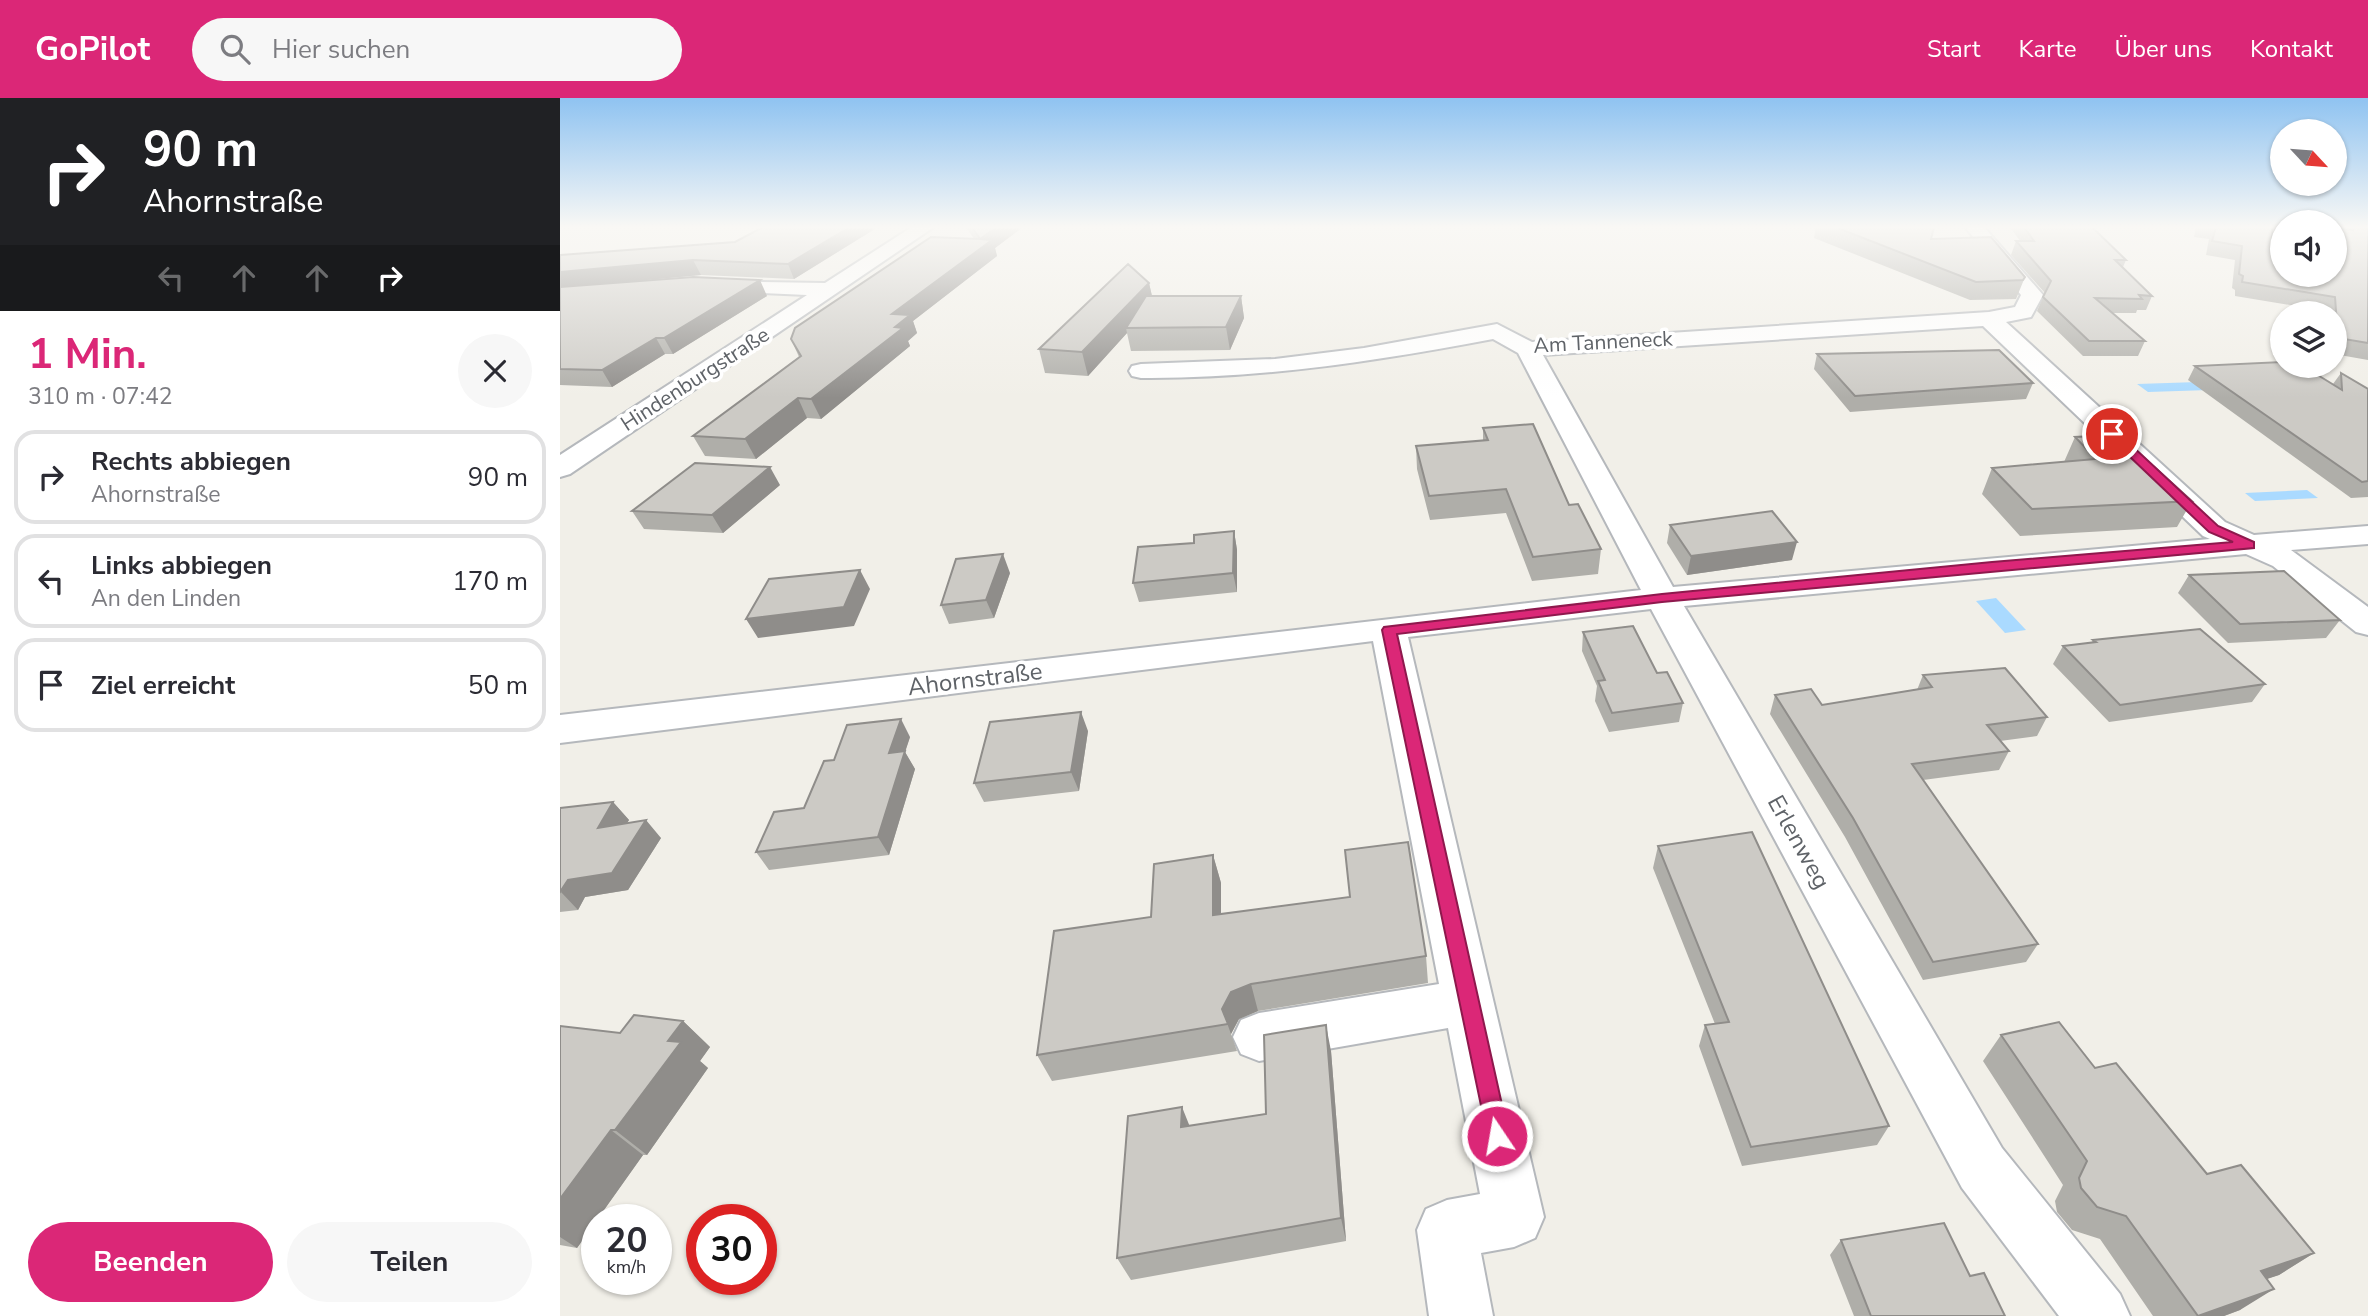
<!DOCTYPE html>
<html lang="de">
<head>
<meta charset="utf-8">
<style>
  :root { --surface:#fff; --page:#f7f7f7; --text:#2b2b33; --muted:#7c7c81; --line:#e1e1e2; --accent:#db2777 }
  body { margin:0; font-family:"Nunito Sans",sans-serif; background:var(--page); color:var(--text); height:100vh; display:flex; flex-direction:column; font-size:26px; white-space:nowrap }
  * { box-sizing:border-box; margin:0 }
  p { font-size:23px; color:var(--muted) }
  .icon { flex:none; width:38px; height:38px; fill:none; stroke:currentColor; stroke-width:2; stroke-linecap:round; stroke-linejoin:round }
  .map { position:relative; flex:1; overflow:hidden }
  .details { display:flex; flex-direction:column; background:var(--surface); width:560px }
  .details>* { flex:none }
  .guide { background:#202124; color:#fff; overflow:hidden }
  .needle { width:46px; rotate:116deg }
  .fabs { position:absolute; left:1710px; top:21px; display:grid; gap:14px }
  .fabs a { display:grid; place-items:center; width:77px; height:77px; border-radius:50%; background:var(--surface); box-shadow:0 2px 5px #0004; font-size:35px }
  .speed { position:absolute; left:21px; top:1106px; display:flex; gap:14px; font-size:35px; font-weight:700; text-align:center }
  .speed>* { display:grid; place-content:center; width:91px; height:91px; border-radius:50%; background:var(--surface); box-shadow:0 2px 5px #0004; line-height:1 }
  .speed small { font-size:18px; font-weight:400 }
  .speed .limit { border:10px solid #d22; background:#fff; color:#111 }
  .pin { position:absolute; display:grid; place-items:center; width:60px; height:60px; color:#fff; margin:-30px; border:4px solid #fff; border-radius:50%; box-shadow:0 2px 7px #0007 }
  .me { position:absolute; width:77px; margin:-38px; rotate:348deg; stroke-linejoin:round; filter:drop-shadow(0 0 5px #0008) }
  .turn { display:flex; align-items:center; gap:24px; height:147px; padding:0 28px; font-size:32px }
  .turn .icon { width:91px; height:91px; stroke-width:2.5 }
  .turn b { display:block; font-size:49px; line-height:60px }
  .lanes { display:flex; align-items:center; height:66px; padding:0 28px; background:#0003; justify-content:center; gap:35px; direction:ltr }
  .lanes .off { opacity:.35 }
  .round { display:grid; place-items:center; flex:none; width:74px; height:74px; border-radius:37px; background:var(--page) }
  .overview { display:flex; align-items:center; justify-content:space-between; height:119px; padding:0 28px }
  h1 { font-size:42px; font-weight:700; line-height:52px; color:var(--accent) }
  .action { display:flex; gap:14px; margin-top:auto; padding:14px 28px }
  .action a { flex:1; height:80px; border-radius:42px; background:var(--accent); color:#fff; font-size:28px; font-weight:700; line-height:80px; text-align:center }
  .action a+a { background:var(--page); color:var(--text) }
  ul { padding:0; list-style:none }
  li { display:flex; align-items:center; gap:21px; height:94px; margin:0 14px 10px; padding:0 14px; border:4px solid var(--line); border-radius:21px }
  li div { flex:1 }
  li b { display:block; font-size:26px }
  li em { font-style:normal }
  header { display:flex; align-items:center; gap:42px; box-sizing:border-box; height:98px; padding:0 35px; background:var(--accent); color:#fff }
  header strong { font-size:33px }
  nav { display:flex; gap:38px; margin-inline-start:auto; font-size:24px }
  .search { width:490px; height:63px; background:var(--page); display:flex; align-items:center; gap:18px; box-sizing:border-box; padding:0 24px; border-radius:38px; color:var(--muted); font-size:26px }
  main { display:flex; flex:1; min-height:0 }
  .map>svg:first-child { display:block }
</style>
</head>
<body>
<header>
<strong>GoPilot</strong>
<div class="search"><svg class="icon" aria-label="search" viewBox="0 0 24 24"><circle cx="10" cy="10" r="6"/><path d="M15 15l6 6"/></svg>Hier suchen</div>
<nav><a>Start</a><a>Karte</a><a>Über uns</a><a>Kontakt</a></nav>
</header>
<main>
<section class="details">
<div class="guide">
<div class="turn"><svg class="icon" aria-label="right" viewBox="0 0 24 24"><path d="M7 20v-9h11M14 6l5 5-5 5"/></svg><div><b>90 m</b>Ahornstraße</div></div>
<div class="lanes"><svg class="icon off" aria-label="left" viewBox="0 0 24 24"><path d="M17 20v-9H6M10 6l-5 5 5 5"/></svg><svg class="icon off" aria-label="ahead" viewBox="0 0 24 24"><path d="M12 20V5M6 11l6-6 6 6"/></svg><svg class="icon off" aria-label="ahead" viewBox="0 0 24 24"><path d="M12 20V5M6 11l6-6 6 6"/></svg><svg class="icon" aria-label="right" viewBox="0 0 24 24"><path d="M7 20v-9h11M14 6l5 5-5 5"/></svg></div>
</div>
<div class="overview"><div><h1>1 Min.</h1><p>310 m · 07:42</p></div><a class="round"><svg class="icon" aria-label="close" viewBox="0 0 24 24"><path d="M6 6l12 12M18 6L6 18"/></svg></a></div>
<ul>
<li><svg class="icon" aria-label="right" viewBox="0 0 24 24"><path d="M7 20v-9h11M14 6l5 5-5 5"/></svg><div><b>Rechts abbiegen</b><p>Ahornstraße</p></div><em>90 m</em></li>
<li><svg class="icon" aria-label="left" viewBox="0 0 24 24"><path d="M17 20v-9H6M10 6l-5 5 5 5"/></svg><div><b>Links abbiegen</b><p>An den Linden</p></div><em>170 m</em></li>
<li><svg class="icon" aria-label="arrive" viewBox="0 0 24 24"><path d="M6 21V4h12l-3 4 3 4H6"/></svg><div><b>Ziel erreicht</b></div><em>50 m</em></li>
</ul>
<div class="action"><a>Beenden</a><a>Teilen</a></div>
</section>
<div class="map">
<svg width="1808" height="1218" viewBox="0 0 1808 1218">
  <rect width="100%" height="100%" fill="#f1efe8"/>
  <path fill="#aadaff" d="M1638 284 1649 292 1588 294 1577 286Z
    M1747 392 1758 400 1695 403 1685 395Z
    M1436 500 1466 532 1445 535 1416 503Z"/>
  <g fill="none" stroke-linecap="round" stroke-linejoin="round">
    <defs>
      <path id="minor" d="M352 129H374L10 376 0 379V357L247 197 152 193 145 191 141 187 145 183 265 185Z
        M1405 129H1424L1483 197 1471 219 1446 224 1665 424 1694 437 1808 428V446L1731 452 1808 509V537L1796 534 1713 468 1686 456 1124 508 1442 1050 1560 1196 1570 1218H1499L1402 1090 1091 511 848 539 984 1119 975 1140 954 1149 921 1155 933 1218H869L857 1132 866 1111 887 1102 920 1096 888 930 699 963 681 956 673 939 681 922 699 915 879 886 813 543 0 645V617L1081 492 958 255 933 241C816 263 701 281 581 280L572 278 569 273 572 268 581 266 715 261 804 250 937 226 972 244 1429 214 1455 209 1461 197ZM1423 228 1643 438 1650 441 1113 489 983 257Z
        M1708 129H1722V168L1715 166 1707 158Z"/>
    </defs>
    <use href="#minor" stroke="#b5b8bc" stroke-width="4"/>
    <use href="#minor" fill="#fff" fill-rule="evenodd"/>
  </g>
  <path fill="#afaea9" d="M203 129H318L234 181 141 177 63 184 207 198 113 256H105L52 289 0 287V157L175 144Z
    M406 129H463L435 150 437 158 353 223 357 235 348 243 350 248 261 321 247 320 196 361 145 358 133 338 239 259 231 241 414 141Z
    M1256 129H1374L1371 141 1465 179 1456 201 1410 202 1254 140Z
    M1450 129H1532L1566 162 1563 169 1592 198 1586 212H1577L1576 215H1552L1585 243 1578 258H1523L1477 213 1485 195 1451 157 1456 143H1460Z
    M1636 129H1712V147L1722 177 1784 131V129H1808V262L1774 256V215H1767V213L1675 198V192L1672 190 1675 162 1646 157 1649 141 1634 139Z
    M589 185 592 198H681L684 220 670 252 571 253 567 235 528 278 485 275 479 251Z
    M1257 256 1473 285 1466 301 1290 314 1254 271Z
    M1635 268 1773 286 1781 275 1808 291V399L1791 400 1628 282Z
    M923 330 1009 407 1041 451 1038 476 972 483 946 415 870 422 857 371 856 348 923 343Z
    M1515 339 1632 403 1617 429 1460 438 1422 396 1432 370 1504 364Z
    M220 387 163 435 84 431 72 413Z
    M1110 427 1232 462 1127 477 1107 445Z
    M674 433 677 452V494L579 504 573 485 634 445Z
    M450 475 434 520 389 526 381 507Z
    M1629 477 1780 522 1766 540 1668 545 1618 495Z
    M1023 534 1097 575 1123 605 1119 624 1049 634 1035 603 1037 588 1022 553Z
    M1533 542 1705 586 1692 604 1549 624 1493 566 1503 548 1531 545Z
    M1363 577 1487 619 1477 638 1440 643 1449 653 1439 672 1363 682 1478 846 1466 864 1363 882 1285 739 1210 616 1215 597 1262 607 1357 592Z
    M528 633 519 693 424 704 414 685Z
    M350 639 345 654 355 671 329 757 209 772 196 754 244 710 274 662Z
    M53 704 69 722 67 725 101 740 68 792 25 799 18 812 0 814V710Z
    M1098 748 1329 1028 1317 1047 1182 1068 1139 948 1145 927 1155 926 1093 770Z
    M653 757 661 785V816L866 858 868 885 698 913 679 921 671 936 677 953 492 983 477 957 591 819Z
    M123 923 150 949 140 963 148 970 87 1057H83L17 1150 0 1147V928L60 935Z
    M1441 937 1535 970 1647 1076 1754 1155 1719 1177 1706 1181 1680 1212 1664 1218H1593L1540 1141 1512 1132 1497 1114 1495 1103 1503 1087 1423 963Z
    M771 953 786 1143 571 1182 557 1160 630 1028 706 1016Z
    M1281 1142 1410 1178 1445 1218H1294L1270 1157Z"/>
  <path fill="#8f8d8a" d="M290 129H318L234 181 228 166Z
    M437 129H463L435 150 437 158 353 223 357 235 348 243 350 248 261 321 251 301 332 216 420 141Z
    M133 162 141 177 0 190V174Z
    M200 182 207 198 113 256 104 240Z
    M589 185 594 207 566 230 567 235 528 278 522 254Z
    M681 198 684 220 670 252 666 229Z
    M96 240 105 256 52 289 42 272Z
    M238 300 247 320 196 361 185 341Z
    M210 369 220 387 163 435 152 417Z
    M674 433 677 452V494L673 475Z
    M1237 444 1232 462 1127 477 1131 458Z
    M443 456 450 475 434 520 426 502Z
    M300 472 310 491 294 528 198 540 186 521Z
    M521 614 528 633 519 693 511 674Z
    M341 621 350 639 345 654 355 671 329 757 318 739 329 655Z
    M53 704 69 722 54 747 38 730Z
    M86 722 101 740 68 792 25 799 18 812 1 794 8 782Z
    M653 757 661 785V845L653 817Z
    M691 886 698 913 679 921 671 936 662 911 671 894Z
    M123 923 150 949 140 963 148 970 87 1057 55 1032 108 943Z
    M766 927 771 953 786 1143 781 1120Z
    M622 1009 632 1034 621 1029Z
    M51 1032 83 1057 17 1150 0 1139V1101Z
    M1754 1155 1719 1177 1668 1194 1701 1173Z
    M1714 1191 1680 1212 1664 1218H1638Z"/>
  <path fill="#cccac5" stroke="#8f8d8a" stroke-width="2" d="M203 129H290L228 166 133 162 0 174V157L175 144Z
    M412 129H437L420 141 432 142 332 216 350 217 335 229 343 230 251 301 238 300 185 341 133 338 241 258 231 241 235 230 371 139 420 141Z
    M1275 129H1374L1371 141 1431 139 1465 179 1463 182 1416 184Z
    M1464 129H1532L1566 162H1555L1592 198 1579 197 1582 201 1535 200 1585 243H1529L1483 199 1491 183 1456 143H1474Z
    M1656 129H1712V147L1722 153V177H1774V129L1793 132V129H1808V245L1778 240 1775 199 1682 184 1683 178 1679 176 1682 148 1652 143Z
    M568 166 589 185 522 254 479 251Z
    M133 179 200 182 104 240H96L42 272 0 271V189Z
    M586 198H681L666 229 566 230Z
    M1439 252 1473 285 1295 298 1257 256Z
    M1722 264V268H1743L1782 292 1781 275 1808 291V383L1802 384 1635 268Z
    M973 326 1009 407 1018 406 1041 451 973 459 946 391 869 398 856 348 928 342 923 330Z
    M1559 337 1632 403 1472 411 1432 370 1536 361 1515 339Z
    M135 365 210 369 152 417 72 413Z
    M1212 413 1237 444 1131 458 1110 427Z
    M674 433 673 475 573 485 578 449 634 445V437Z
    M443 456 426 502 381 507 396 461Z
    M300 472 284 509 186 521 209 481Z
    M1724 473 1780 522 1680 526 1629 477Z
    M1073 528 1097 575 1107 574 1123 605 1052 615 1038 583 1045 582 1023 534Z
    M1640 531 1705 586 1560 607 1503 548 1536 544 1533 542Z
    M1445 570 1487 619 1427 627 1449 653 1352 666 1478 846 1373 864 1293 720 1215 597 1251 591 1262 607 1372 589 1363 577Z
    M521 614 511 674 414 685 430 624Z
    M341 621 329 655 345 653 318 739 196 754 214 714 244 710 264 663 274 662 287 627Z
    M53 704 38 730 86 722 52 775 8 782 0 794V710Z
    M1192 734 1329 1028 1191 1049 1145 927 1169 924 1098 748Z
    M848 744 866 858 691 886 671 894 662 911 668 926 477 957 494 833 591 819 594 766 653 757V817L790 799 785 752Z
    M74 917 123 923 108 943 121 944 55 1032H51L0 1101V928L60 935Z
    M1499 924 1535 970 1556 965 1647 1076 1681 1067 1754 1155 1701 1173 1714 1191 1638 1218 1566 1118 1537 1109 1521 1090 1519 1080 1527 1063 1441 937Z
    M766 927 781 1120 557 1160 568 1018 622 1009 621 1029 706 1016 704 937Z
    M1384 1125 1410 1178 1424 1175 1445 1218H1311L1281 1142Z"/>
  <linearGradient id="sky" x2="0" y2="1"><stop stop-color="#8fc3f1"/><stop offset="0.43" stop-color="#f9f8f5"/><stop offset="1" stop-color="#f9f8f5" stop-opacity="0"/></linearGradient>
  <rect width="1808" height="300" fill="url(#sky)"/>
  <path fill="#db2777" stroke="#8e194d" stroke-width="2" d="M1548 333H1556L1658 428 1694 444V450L1102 504 837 536 949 1038 946 1046 937 1050 929 1046 822 532 824 529 1102 496 1432 464 1673 444 1649 434 1548 338Z"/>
  <g text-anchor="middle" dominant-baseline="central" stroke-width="7" stroke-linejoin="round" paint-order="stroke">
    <g font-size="21" fill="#5f6368" stroke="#fff">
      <text transform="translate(1043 244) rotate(-3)">Am Tanneneck</text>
      <text transform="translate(135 281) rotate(-33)">Hindenburgstraße</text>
    </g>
    <g font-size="24" fill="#5f6368" stroke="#fff">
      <text transform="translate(415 581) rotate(-7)">Ahornstraße</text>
      <text transform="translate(1239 744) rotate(61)">Erlenweg</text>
    </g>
  </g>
</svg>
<div class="fabs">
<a><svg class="needle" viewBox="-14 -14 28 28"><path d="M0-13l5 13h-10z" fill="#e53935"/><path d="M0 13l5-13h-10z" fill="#7c7c81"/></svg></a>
<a><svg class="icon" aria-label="sound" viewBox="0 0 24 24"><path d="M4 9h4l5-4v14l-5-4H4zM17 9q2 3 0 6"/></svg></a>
<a><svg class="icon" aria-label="layers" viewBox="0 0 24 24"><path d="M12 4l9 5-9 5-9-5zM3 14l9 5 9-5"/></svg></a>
</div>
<div class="speed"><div>20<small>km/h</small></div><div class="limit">30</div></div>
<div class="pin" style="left:1552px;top:336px;background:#d93025"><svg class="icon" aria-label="arrive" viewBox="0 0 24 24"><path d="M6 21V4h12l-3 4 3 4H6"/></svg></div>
<svg class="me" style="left:937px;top:1038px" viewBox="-20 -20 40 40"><circle r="17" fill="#db2777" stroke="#fff" stroke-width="3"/><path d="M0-11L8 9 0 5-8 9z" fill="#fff"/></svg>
</div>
</main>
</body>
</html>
